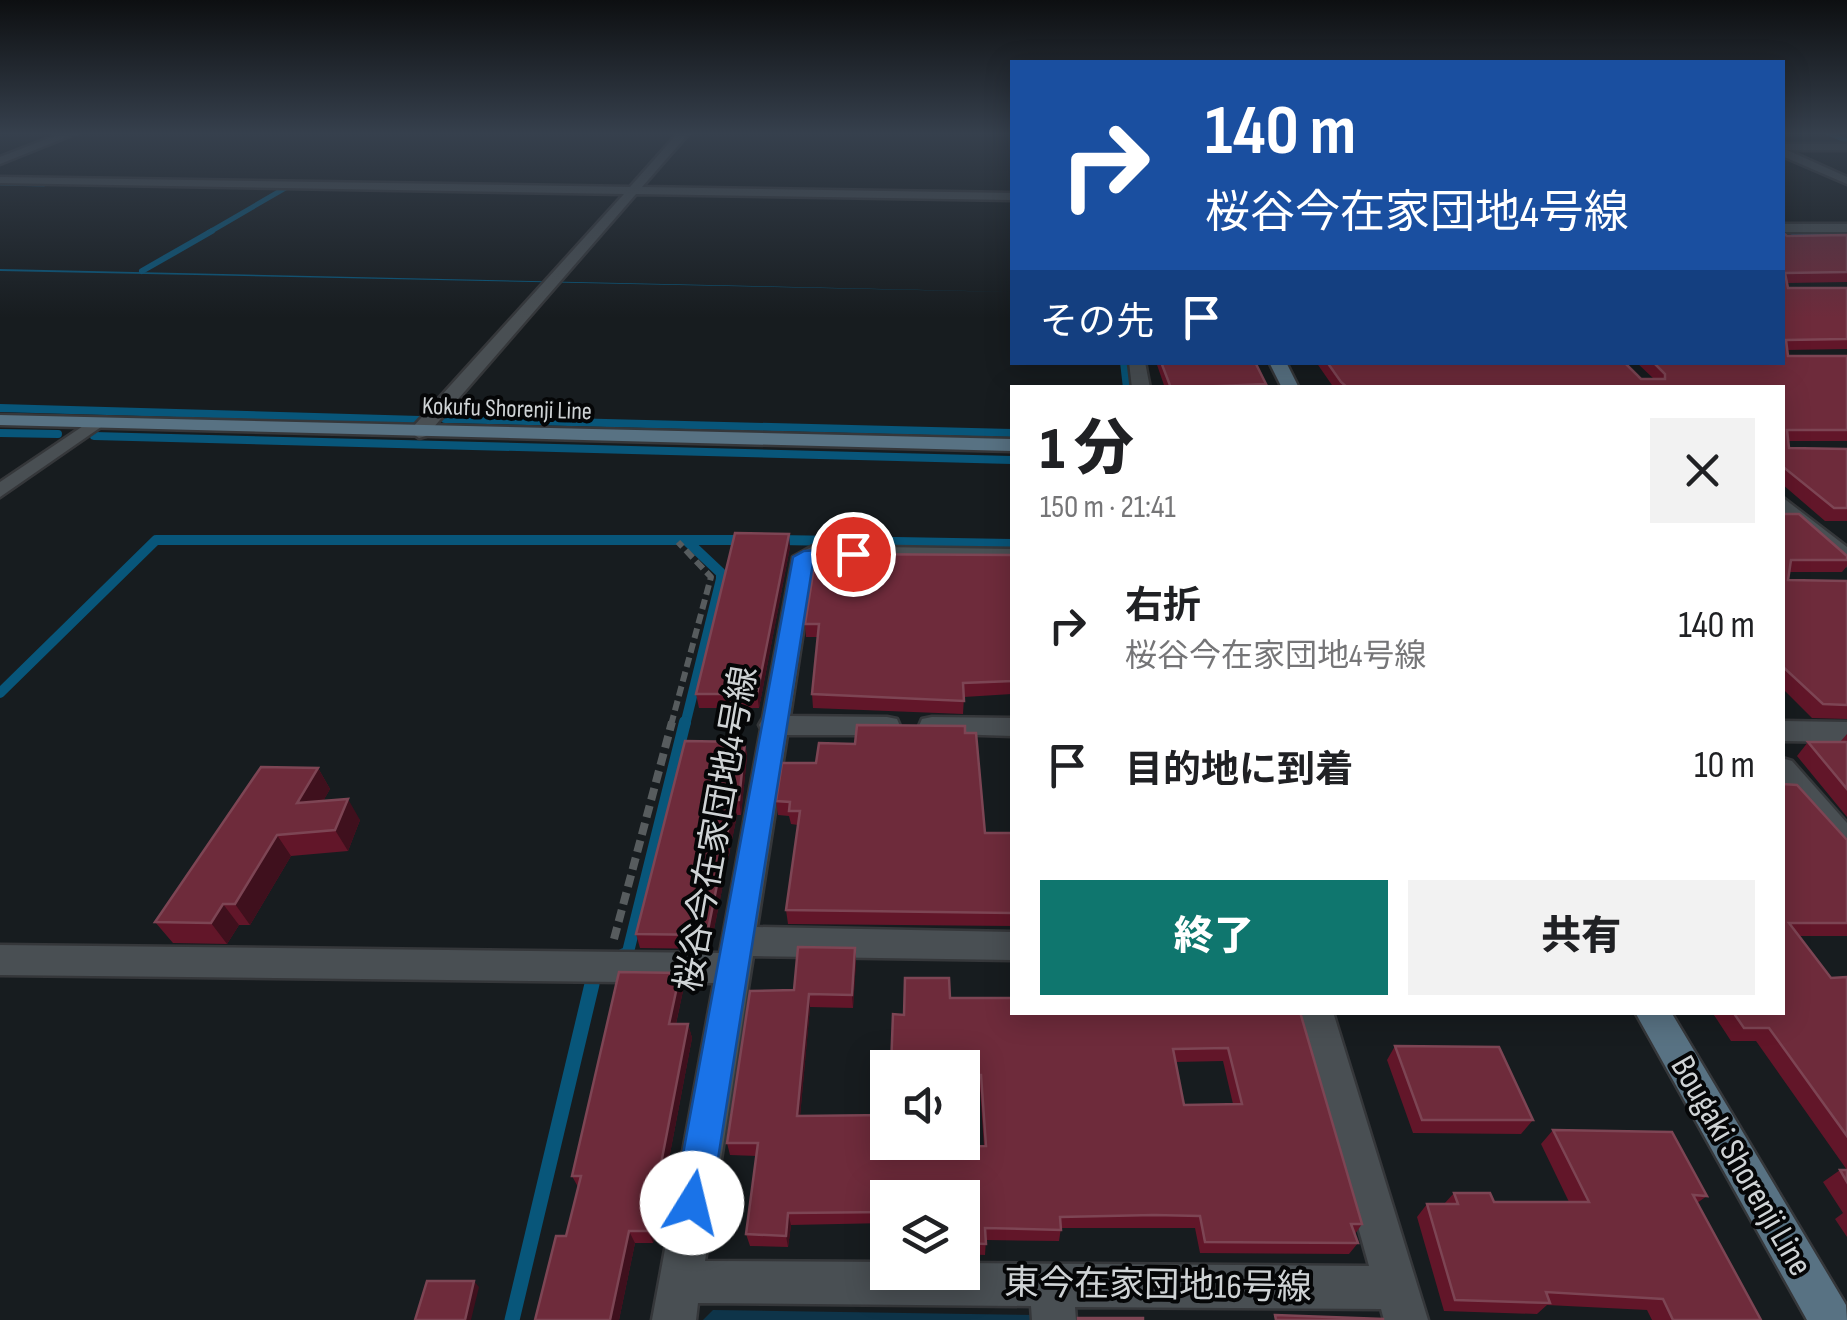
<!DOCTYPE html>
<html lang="ja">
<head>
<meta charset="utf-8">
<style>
  :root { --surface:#fff; --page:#f2f2f2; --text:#202124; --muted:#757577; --accent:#0f766e }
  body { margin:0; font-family:"Sofia Sans Condensed","Noto Sans JP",sans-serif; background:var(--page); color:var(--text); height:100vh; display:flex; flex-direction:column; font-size:38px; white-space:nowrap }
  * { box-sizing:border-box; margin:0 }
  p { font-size:32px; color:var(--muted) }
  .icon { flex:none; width:55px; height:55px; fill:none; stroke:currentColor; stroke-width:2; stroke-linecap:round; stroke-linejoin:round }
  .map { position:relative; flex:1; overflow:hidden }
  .details { position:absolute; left:1010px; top:385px; width:775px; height:630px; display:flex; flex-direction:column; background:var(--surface); border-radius:0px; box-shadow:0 5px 25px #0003 }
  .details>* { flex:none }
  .banner { position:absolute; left:1010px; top:60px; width:775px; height:305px; border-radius:0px; box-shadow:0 5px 25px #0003; background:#1a4fa0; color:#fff; overflow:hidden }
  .fabs { position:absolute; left:870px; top:1050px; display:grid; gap:20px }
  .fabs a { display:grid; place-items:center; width:110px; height:110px; border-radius:0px; background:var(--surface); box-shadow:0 5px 25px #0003; font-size:50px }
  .pin { position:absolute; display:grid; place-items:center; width:85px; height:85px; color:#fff; margin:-42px; border:5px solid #fff; border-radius:50%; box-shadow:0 2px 10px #0007 }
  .me { position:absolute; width:110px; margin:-55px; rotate:9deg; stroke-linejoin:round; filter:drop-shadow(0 0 8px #0008) }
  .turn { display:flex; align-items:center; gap:35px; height:210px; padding:0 30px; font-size:45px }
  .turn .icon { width:130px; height:130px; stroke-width:2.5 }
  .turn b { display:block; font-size:70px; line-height:85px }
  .then { display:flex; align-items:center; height:95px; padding:0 30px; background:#0003; gap:20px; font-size:38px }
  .round { display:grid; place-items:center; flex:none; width:105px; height:105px; border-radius:0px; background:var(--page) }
  .overview { display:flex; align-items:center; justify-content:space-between; height:170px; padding:0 30px }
  h1 { font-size:60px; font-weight:800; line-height:75px }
  .cta { display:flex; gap:20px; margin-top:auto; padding:20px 30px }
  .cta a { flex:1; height:115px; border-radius:0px; background:var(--accent); color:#fff; font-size:40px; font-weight:800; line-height:115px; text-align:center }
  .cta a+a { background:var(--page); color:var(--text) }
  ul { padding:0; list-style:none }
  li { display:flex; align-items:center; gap:30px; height:140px; padding:0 30px }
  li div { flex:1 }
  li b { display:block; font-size:38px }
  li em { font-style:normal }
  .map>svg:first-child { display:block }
</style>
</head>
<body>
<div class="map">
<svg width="1847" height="1320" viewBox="0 0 1847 1320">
  <rect width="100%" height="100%" fill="#171c1f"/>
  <path fill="#0e3449" d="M713 1310 1037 1315V1320H703Z"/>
  <path fill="#08567a" d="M0 269 1012 292 0 271Z"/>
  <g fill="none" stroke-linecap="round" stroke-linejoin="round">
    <path stroke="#08567a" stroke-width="5" d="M1828 133 1847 141
      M673 151 689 133
      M0 183 44 184
      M1793 232H1847
      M208 233 287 187"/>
    <path stroke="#08567a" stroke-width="6" d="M1793 232H1847
      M142 271 212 231"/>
    <path stroke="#08567a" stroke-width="8" d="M1124 362 1127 388
      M0 408 420 420
      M445 419 1012 433
      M0 433 58 434
      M94 436 1012 460"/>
    <path stroke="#08567a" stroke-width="10" d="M779 540 1012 544
      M0 693 156 540H747
      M685 725 721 579V573L687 541"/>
    <path stroke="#08567a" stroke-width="12" d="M618 957 628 952 685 722
      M591 987 593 979"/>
    <path stroke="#08567a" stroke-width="15" d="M512 1320 592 984"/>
    <defs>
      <path id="minor" d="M678 133H689L642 187 1012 193V200L636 194 426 436 419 438 410 432 412 428 624 194 0 183V177L630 187Z
        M1782 144H1847V150H1787L1847 177V184L1782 156Z
        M1782 224H1847V232H1782Z
        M95 418 104 423 101 427 0 497V482Z
        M1782 497 1847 547V565L1839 563 1782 514Z
        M813 546 1012 549V562L814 560 790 716 887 717 897 719 900 726 897 733 887 735H787L757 927 1012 932V960L753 956 705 1261 888 1262V1272H962V1263L1369 1266 1298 1012H1333L1428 1320H1384L1381 1309 1075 1307 1076 1320H1032L1031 1306 698 1303 696 1320H652L714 983 0 975V945L720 953 761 729 759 725 763 718 793 557Z
        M932 717 1012 718V736L922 733 919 726 922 719Z
        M1782 721 1847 722V742L1782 741Z
        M1782 758 1792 761 1847 823V855L1836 851 1782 788Z"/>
      <path id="tertiary" d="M62 133H77L0 164V157Z
        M1129 362H1145L1150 388H1132Z"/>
      <path id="secondary" d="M1269 362H1286L1299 388H1282Z
        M0 415 1012 439V451L0 425Z
        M1635 1012H1671L1846 1305 1847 1320H1807Z"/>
    </defs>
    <use href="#minor" stroke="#35373a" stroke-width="5"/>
    <use href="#tertiary" stroke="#35373a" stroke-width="5"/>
    <use href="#secondary" stroke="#35373a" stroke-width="5"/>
    <path stroke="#575c5e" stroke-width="6" stroke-dasharray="10 5" stroke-linecap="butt" d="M671 725 711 577 678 542"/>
    <path stroke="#575c5e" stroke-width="8" stroke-dasharray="12 6" stroke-linecap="butt" d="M614 939 672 722"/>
    <use href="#minor" fill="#494f53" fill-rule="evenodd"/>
    <use href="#tertiary" fill="#494f53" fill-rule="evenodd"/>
    <use href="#secondary" fill="#587283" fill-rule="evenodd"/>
  </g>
  <path fill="#621629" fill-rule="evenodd" d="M1847 235V282L1787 283 1788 288H1847V349L1787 350 1788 356H1847V441H1788L1789 448 1847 449V521H1825L1782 484V388H1334L1316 362H1624L1641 379H1654L1636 362H1782L1787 236Z
    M1156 362H1255L1266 384 1265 388H1165Z
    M1782 514 1847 556V566L1842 572H1789L1788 580 1847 581V719L1812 718 1782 688Z
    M790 547 759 708H699L696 694Z
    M1012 555V694L964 697 963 714 813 708 812 694 818 637H806L805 624Z
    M965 733 985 833H1012V926L788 924 786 910 798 825 791 824 789 816 778 815 776 801 816 763 855 744Z
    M1847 734V817L1797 756 1808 742H1840Z
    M745 742 747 756 741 815H737L710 949 640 948 636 934Z
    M318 768 330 789 323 801 360 820 348 851 291 856 250 925H239L227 944 173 943 155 922Z
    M1782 784 1847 840V936H1799L1831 978 1847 977V1170L1756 1041H1731L1712 1012H1782Z
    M855 948 856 961 853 1008 810 1007 800 1116 898 1147 984 1146 980 1088H962V1068L904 1015 950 998 1300 1012 1362 1224 1355 1234 1358 1243 1349 1254 1200 1253 1195 1228H1061L1059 1241 986 1240 985 1255 962 1254V1198H888V1223L791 1225 788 1247 750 1246 746 1234 757 1156 730 1155 727 1143 794 990ZM1223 1061 1233 1104 1184 1105 1175 1062Z
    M684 986 676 1024H688L692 1038 653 1243H635L619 1320H535L566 1236 578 1187 572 1176Z
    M1395 1046 1533 1120 1521 1134 1413 1133 1387 1060Z
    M1553 1130 1707 1196 1697 1203 1761 1320H1652L1647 1310 1547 1305 1537 1314 1444 1311 1417 1217 1427 1204H1444L1454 1193 1494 1202H1569L1541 1144Z
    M1840 1170H1847V1237L1835 1219 1843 1213 1823 1182Z"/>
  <path fill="#3f101d" d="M789 534 790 547 759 708 757 694Z
    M745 742 747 756 741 815 739 800Z
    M318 768 330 789 310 824 297 803Z
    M348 799 360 820 348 851 335 830Z
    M734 800 737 815 710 949 707 935Z
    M277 835 291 856 250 925 235 904Z
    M223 904 239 925 227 944 211 923Z
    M855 948 856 961 853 1008 852 995Z
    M680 973 684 986 673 1037 669 1024Z
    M809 994 810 1007 799 1128 797 1116Z
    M688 1024 692 1038 653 1243 648 1231Z
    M788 1213 791 1225 788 1247 786 1236Z
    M629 1231 635 1243 619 1320H610Z
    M474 1281 479 1287 471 1320H465Z"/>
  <path fill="#6e2b3b" stroke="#7d4554" stroke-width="2.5" fill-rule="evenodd" d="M1782 232 1787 236 1847 235V272L1785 273 1788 288H1847V339L1786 340 1788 356H1847V430H1787L1789 448 1847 449V508H1834L1782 466V388H1348L1341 382 1327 362H1624L1641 379H1665V374L1653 362H1782Z
    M1161 362H1255L1266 384 1171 388Z
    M1782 514H1799L1847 556V560H1791L1788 580 1847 581V705L1823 704 1782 666Z
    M735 533 789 534 757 694H696Z
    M816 554 1012 555V681L963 683 964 701 812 694 819 624H805Z
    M857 725 965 726V733H976L985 833H1012V913L786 910 800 811H789L790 802 776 801 782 763H816L819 743 855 744Z
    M685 741 745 742 739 800H734L707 935 636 934Z
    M1808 742H1847V789Z
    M261 767 318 768 297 803 348 799 335 830 277 835 235 904H223L211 923 155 922Z
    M1782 784 1797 785 1847 840V923H1789L1831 978 1847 977V1136L1769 1028H1744L1733 1012H1782Z
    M798 947 855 948 852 995 809 994 797 1116 888 1115V1142H898V1147L986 1146 981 1075H962V1068H891L893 1014 904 1015 905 978H949L950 998H1012V1012H1300L1362 1224H1351L1358 1243 1205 1242 1200 1216 1154 1215 1060 1217 1061 1230 985 1228 986 1244 962 1243V1198H888V1212L788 1213 786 1236 746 1234 758 1143H727L750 991 794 990ZM1228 1048 1242 1104 1184 1105 1173 1049Z
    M619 972 680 973 669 1024H688L648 1231H629L610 1320H535L556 1236H566L581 1176H572Z
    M1395 1046 1499 1047 1533 1120H1422Z
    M1553 1130 1672 1132 1707 1196 1693 1195 1761 1320H1673L1663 1299 1546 1292 1550 1303 1455 1300 1427 1204H1458L1454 1193H1490L1494 1202H1589Z
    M1840 1170H1847V1182Z
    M427 1281H474L465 1320H415Z
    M1275 1315 1383 1319V1320H1276Z
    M1078 1318H1143V1320H1078Z"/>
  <linearGradient id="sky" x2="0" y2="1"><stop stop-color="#0d0f11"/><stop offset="0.42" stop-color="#36404d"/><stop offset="1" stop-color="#36404d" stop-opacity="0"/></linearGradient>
  <rect width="1847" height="318" fill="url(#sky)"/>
  <path fill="#1a73e8" stroke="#114b97" stroke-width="2.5" d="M853 548 860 550V558L813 563 711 1203 705 1216 692 1222 680 1216 674 1203 793 557 804 551Z"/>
  <g text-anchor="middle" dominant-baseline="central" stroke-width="8" stroke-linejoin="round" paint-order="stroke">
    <g font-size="25" fill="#cfd3d5" stroke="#050607">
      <text transform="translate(507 409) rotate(2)">Kokufu Shorenji Line</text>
    </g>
    <g font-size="35" fill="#cfd3d5" stroke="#050607">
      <text transform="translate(717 829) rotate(-80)">桜谷今在家団地4号線</text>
      <text transform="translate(1741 1166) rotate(60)">Bougaki Shorenji Line</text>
      <text transform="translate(1158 1286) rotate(1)">東今在家団地16号線</text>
    </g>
  </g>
</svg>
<div class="fabs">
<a><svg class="icon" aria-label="sound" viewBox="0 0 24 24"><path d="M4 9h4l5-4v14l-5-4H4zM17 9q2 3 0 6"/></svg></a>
<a><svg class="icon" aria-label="layers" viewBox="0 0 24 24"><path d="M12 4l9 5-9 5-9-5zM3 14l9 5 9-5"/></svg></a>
</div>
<div class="pin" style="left:853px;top:554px;background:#d93025"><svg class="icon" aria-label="arrive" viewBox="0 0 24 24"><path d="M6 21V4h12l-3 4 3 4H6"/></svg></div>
<svg class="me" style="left:692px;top:1203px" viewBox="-20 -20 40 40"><circle r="19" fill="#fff"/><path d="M0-13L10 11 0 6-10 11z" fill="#1a73e8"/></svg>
<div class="banner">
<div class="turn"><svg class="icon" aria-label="right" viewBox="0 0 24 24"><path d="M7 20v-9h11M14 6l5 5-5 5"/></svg><div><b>140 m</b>桜谷今在家団地4号線</div></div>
<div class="then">その先<svg class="icon" aria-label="arrive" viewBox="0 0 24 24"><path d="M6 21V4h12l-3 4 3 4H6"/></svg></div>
</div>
<section class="details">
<div class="overview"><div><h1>1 分</h1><p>150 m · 21:41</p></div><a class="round"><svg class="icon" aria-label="close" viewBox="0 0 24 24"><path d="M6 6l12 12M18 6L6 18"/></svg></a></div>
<ul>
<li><svg class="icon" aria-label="right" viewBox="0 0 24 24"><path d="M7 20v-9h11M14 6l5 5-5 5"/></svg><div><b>右折</b><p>桜谷今在家団地4号線</p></div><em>140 m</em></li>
<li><svg class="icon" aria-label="arrive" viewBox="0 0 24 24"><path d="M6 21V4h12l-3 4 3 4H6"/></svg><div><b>目的地に到着</b></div><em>10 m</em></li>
</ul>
<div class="cta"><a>終了</a><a>共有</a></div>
</section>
</div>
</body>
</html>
